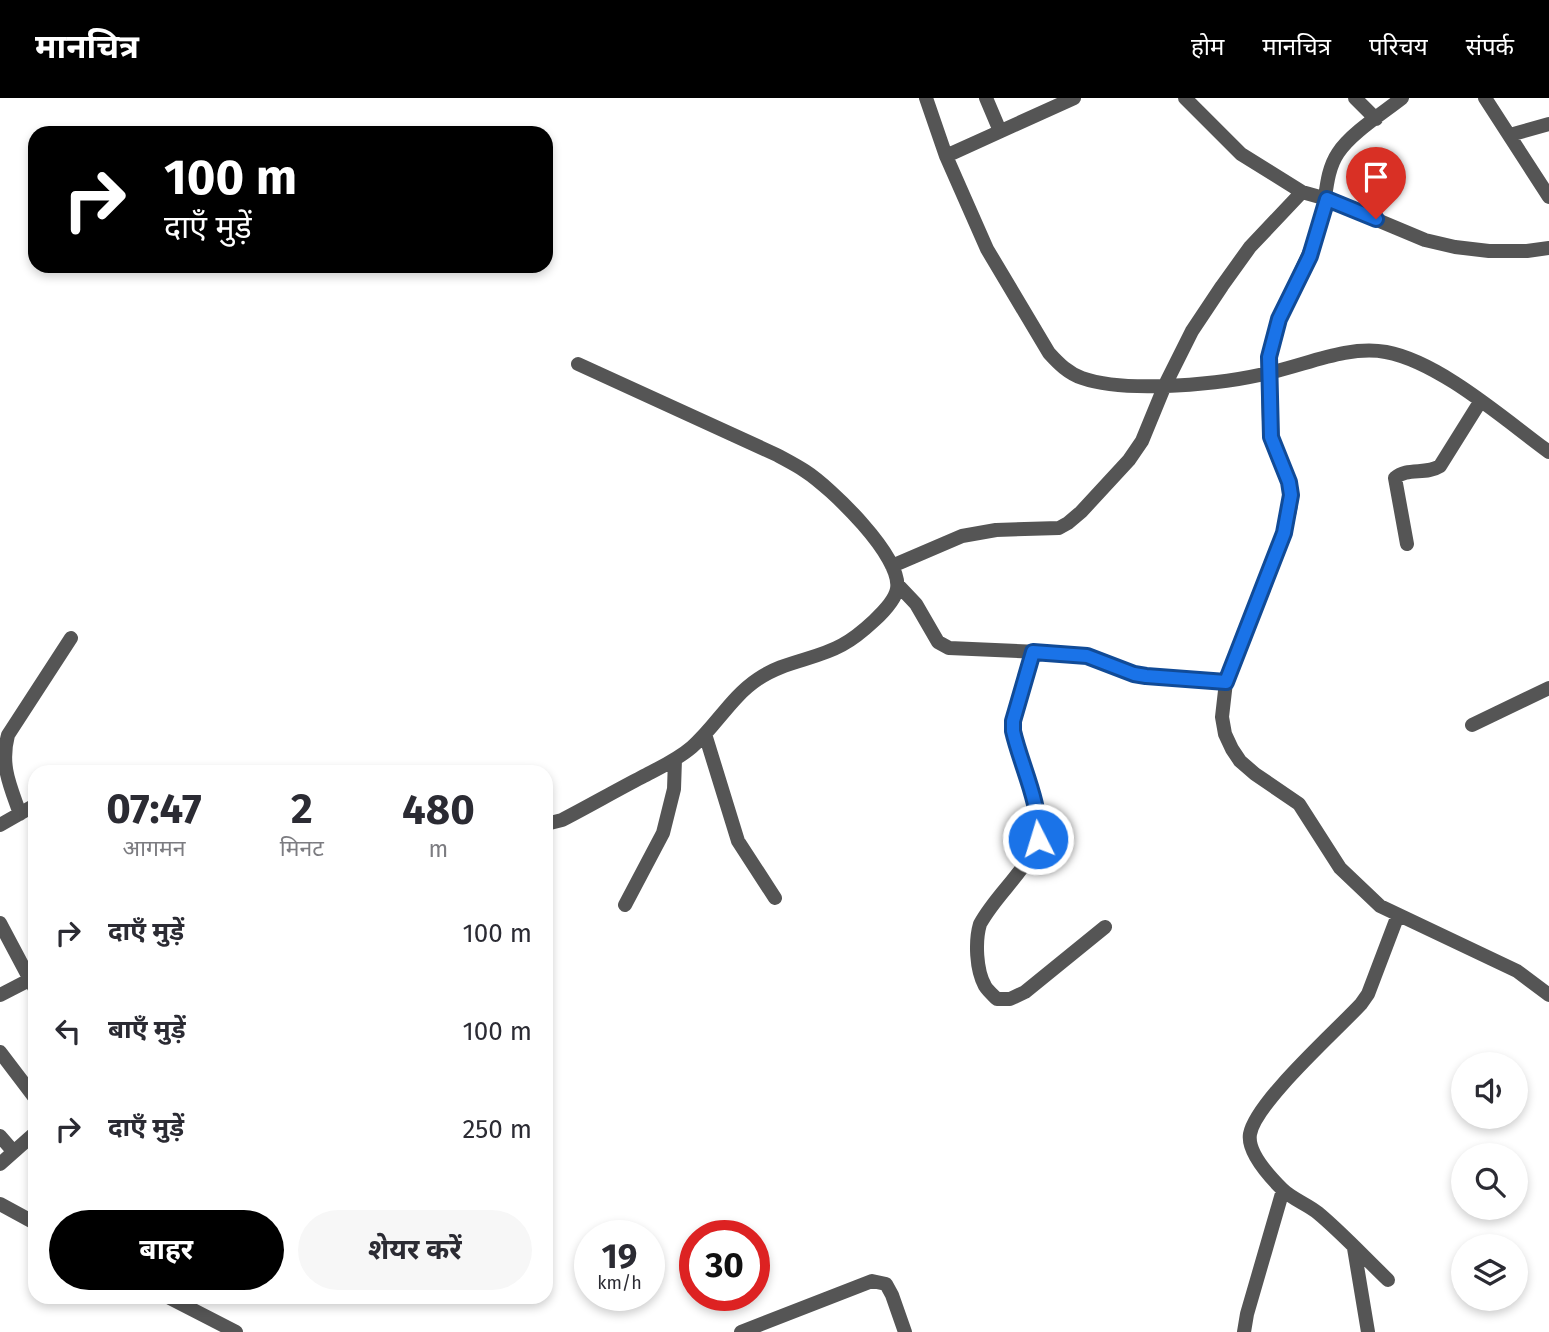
<!DOCTYPE html>
<html lang="hi">
<head>
<meta charset="utf-8">
<style>
  :root { --surface:#fff; --page:#f7f7f7; --text:#2b2b33; --muted:#7c7c81; --accent:#000 }
  body { margin:0; font-family:"Fira Sans","Noto Sans Devanagari",sans-serif; background:var(--page); color:var(--text); height:100vh; display:flex; flex-direction:column; font-size:26px; white-space:nowrap }
  * { box-sizing:border-box; margin:0 }
  p { font-size:23px; color:var(--muted) }
  .icon { flex:none; width:38px; height:38px; fill:none; stroke:currentColor; stroke-width:2; stroke-linecap:round; stroke-linejoin:round }
  .map { position:relative; flex:1; overflow:hidden }
  .sheet { position:absolute; left:28px; top:667px; width:525px; height:539px; display:flex; flex-direction:column; background:var(--surface); border-radius:21px; box-shadow:0 4px 10px #0003 }
  .sheet>* { flex:none }
  .hud { position:absolute; left:28px; top:28px; width:525px; height:147px; border-radius:21px; box-shadow:0 4px 10px #0003; background:#000; color:#fff; overflow:hidden }
  .tools { position:absolute; left:1451px; top:954px; display:grid; gap:14px }
  .tools a { display:grid; place-items:center; width:77px; height:77px; border-radius:50%; background:var(--surface); box-shadow:0 4px 10px #0003; font-size:35px }
  .speed { position:absolute; left:574px; top:1122px; display:flex; gap:14px; font-size:35px; font-weight:700; text-align:center }
  .speed>* { display:grid; place-content:center; width:91px; height:91px; border-radius:50%; background:var(--surface); box-shadow:0 4px 10px #0003; line-height:1 }
  .speed small { font-size:18px; font-weight:400 }
  .speed .limit { border:10px solid #d22; background:#fff; color:#111 }
  .pin { position:absolute; display:grid; place-items:center; width:60px; height:60px; color:#fff; margin:-72px -30px; border-radius:50% 50% 50% 0; rotate:-45deg; box-shadow:0 0 7px #0007 }
  .pin .icon { rotate:45deg }
  .me { position:absolute; width:77px; margin:-38px; rotate:355deg; stroke-linejoin:round; filter:drop-shadow(0 0 5px #0008) }
  .turn { display:flex; align-items:center; gap:24px; height:147px; padding:0 21px; font-size:32px }
  .turn .icon { width:91px; height:91px; stroke-width:2.5 }
  .turn b { display:block; font-size:49px; line-height:60px }
  .eta { display:flex; justify-content:space-evenly; align-items:center; height:119px; text-align:center }
  .eta b { font-size:42px; font-weight:700; line-height:49px }
  .cta { display:flex; gap:14px; margin-top:auto; padding:14px 21px }
  .cta a { flex:1; height:80px; border-radius:42px; background:var(--accent); color:#fff; font-size:28px; font-weight:700; line-height:80px; text-align:center }
  .cta a+a { background:var(--page); color:var(--text) }
  ul { padding:0; list-style:none }
  li { display:flex; align-items:center; gap:21px; height:98px; padding:0 21px }
  li div { flex:1 }
  li b { display:block; font-size:26px }
  li em { font-style:normal }
  header { display:flex; align-items:center; gap:42px; box-sizing:border-box; height:98px; padding:0 35px; background:var(--accent); color:#fff }
  header strong { font-size:33px }
  nav { display:flex; gap:38px; margin-inline-start:auto; font-size:24px }
  .map>svg:first-child { display:block }
</style>
</head>
<body>
<header>
<strong>मानचित्र</strong>
<nav><a>होम</a><a>मानचित्र</a><a>परिचय</a><a>संपर्क</a></nav>
</header>
<div class="map">
<svg width="1549" height="1234" viewBox="0 0 1549 1234">
  <rect width="100%" height="100%" fill="#fff"/>
  <g fill="none" stroke-linecap="round" stroke-linejoin="round">
    <path stroke="#555" stroke-width="14" d="M926 0 946 58 987 151 1049 255C1059 266 1068 275 1082 280 1127 296 1225 286 1272 274 1308 266 1349 247 1386 254 1440 264 1505 322 1549 354
      M986 0 1000 33
      M1185 0 1241 56 1302 94 1327 101 1425 142 1455 149 1489 153H1527L1549 150
      M1355 0 1376 21
      M1402 0C1383 15 1351 35 1338 55 1324 76 1327 103 1320 126 1310 159 1293 187 1280 218 1266 252 1268 288 1269 323 1270 351 1288 369 1291 394 1293 408 1287 422 1284 435L1226 584 1222 619 1225 636 1232 651 1240 663 1255 676 1299 706 1340 770 1380 808 1517 873 1549 897
      M1485 0 1549 99
      M1510 37 1549 26
      M946 58 1074 0
      M1407 446 1395 380C1407 369 1426 377 1440 368L1480 304
      M892 468 962 438 996 432 1059 430 1068 425 1081 414 1129 362 1142 343 1165 287 1192 233 1222 188 1250 149 1302 94
      M898 487 916 506 938 544 949 550 1062 555 1087 558 1134 576 1226 584
      M1033 554 1013 623V633C1022 668 1050 722 1032 755 1018 780 994 800 980 826 975 843 976 872 985 888 988 893 993 897 997 901H1010L1025 894 1105 829
      M1472 627 1549 590
      M705 636 738 743 775 800
      M20 716C10 687 0 668 8 637L71 540
      M546 726 562 722C589 708 615 693 642 679 659 670 677 662 692 649 716 628 731 599 758 581 784 563 815 562 842 547 857 539 894 509 897 491 903 459 830 389 805 373 796 367 786 362 777 357L578 266
      M0 727 35 707
      M625 807 663 735 674 691 675 661
      M0 825 35 891
      M0 897 35 879
      M0 954 35 1000
      M0 1038 13 1053
      M0 1066 35 1035
      M0 1106 35 1125
      M1354 1150 1368 1234
      M1388 1182C1365 1160 1342 1135 1318 1115 1307 1106 1292 1101 1282 1091 1270 1079 1247 1054 1250 1036 1256 1004 1336 933 1361 906L1368 896 1398 817
      M168 1199 236 1234
      M741 1234 872 1183 886 1186 892 1197 905 1234
      M1244 1234 1247 1216 1283 1092"/>
  </g>
  <g fill="none" stroke-linecap="round" stroke-linejoin="round">
    <defs>
      <path id="route" d="M1038 741C1041 705 1021 668 1013 633V623L1033 554 1087 558 1134 576 1146 578 1226 584 1284 435 1291 397 1289 384 1271 339 1269 259 1279 221 1310 158 1327 101 1376 121"/>
    </defs>
    <use href="#route" stroke="#114b97" stroke-width="18"/>
    <use href="#route" stroke="#1a73e8" stroke-width="12"/>
  </g>
</svg>
<div class="tools">
<a><svg class="icon" aria-label="sound" viewBox="0 0 24 24"><path d="M4 9h4l5-4v14l-5-4H4zM17 9q2 3 0 6"/></svg></a>
<a><svg class="icon" aria-label="search" viewBox="0 0 24 24"><circle cx="10" cy="10" r="6"/><path d="M15 15l6 6"/></svg></a>
<a><svg class="icon" aria-label="layers" viewBox="0 0 24 24"><path d="M12 4l9 5-9 5-9-5zM3 14l9 5 9-5"/></svg></a>
</div>
<div class="speed"><div>19<small>km/h</small></div><div class="limit">30</div></div>
<div class="pin" style="left:1376px;top:121px;background:#d93025"><svg class="icon" aria-label="arrive" viewBox="0 0 24 24"><path d="M6 21V4h12l-3 4 3 4H6"/></svg></div>
<svg class="me" style="left:1038px;top:741px" viewBox="-20 -20 40 40"><circle r="17" fill="#1a73e8" stroke="#fff" stroke-width="3"/><path d="M0-11L8 9 0 5-8 9z" fill="#fff"/></svg>
<div class="hud">
<div class="turn"><svg class="icon" aria-label="right" viewBox="0 0 24 24"><path d="M7 20v-9h11M14 6l5 5-5 5"/></svg><div><b>100 m</b>दाएँ मुड़ें</div></div>
</div>
<section class="sheet">
<div class="eta">
<div><b>07:47</b><p>आगमन</p></div>
<div><b>2</b><p>मिनट</p></div>
<div><b>480</b><p>m</p></div>
</div>
<ul>
<li><svg class="icon" aria-label="right" viewBox="0 0 24 24"><path d="M7 20v-9h11M14 6l5 5-5 5"/></svg><div><b>दाएँ मुड़ें</b></div><em>100 m</em></li>
<li><svg class="icon" aria-label="left" viewBox="0 0 24 24"><path d="M17 20v-9H6M10 6l-5 5 5 5"/></svg><div><b>बाएँ मुड़ें</b></div><em>100 m</em></li>
<li><svg class="icon" aria-label="right" viewBox="0 0 24 24"><path d="M7 20v-9h11M14 6l5 5-5 5"/></svg><div><b>दाएँ मुड़ें</b></div><em>250 m</em></li>
</ul>
<div class="cta"><a>बाहर</a><a>शेयर करें</a></div>
</section>
</div>
</body>
</html>
